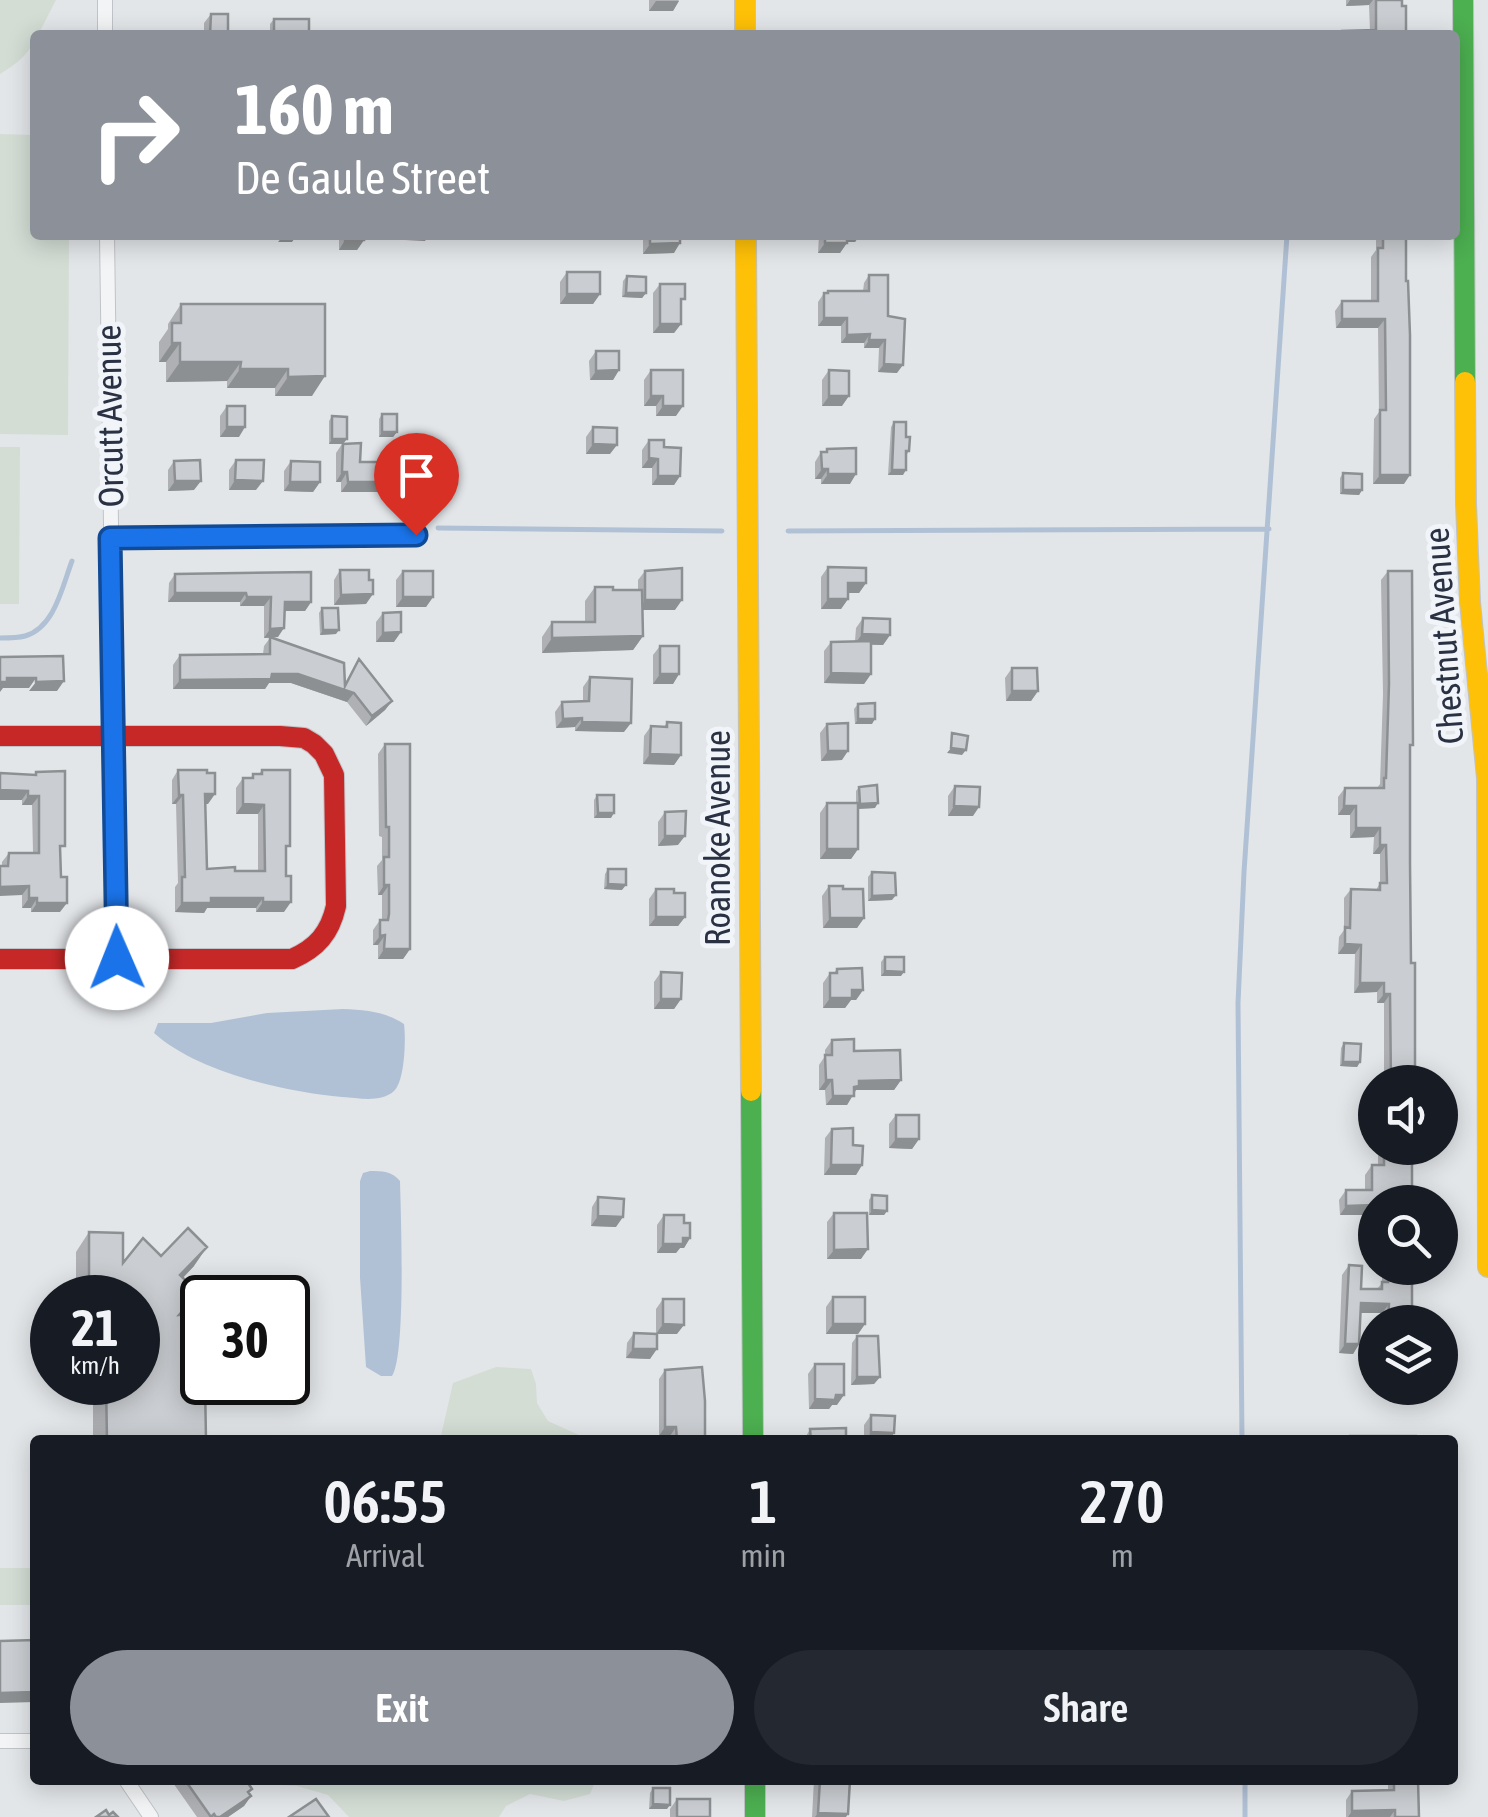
<!DOCTYPE html>
<html lang="en">
<head>
<meta charset="utf-8">
<style>
  :root { --surface:#171b24; --page:#242831; --text:#f1f3f6; --muted:#9ea1a6; --accent:#8c9099 }
  body { margin:0; font-family:"Asap Condensed",sans-serif; background:var(--page); color:var(--text); height:100vh; display:flex; flex-direction:column; font-size:38px; white-space:nowrap }
  * { box-sizing:border-box; margin:0 }
  p { font-size:32px; color:var(--muted) }
  .icon { flex:none; width:55px; height:55px; fill:none; stroke:currentColor; stroke-width:2; stroke-linecap:round; stroke-linejoin:round }
  .map { position:relative; flex:1; overflow:hidden }
  .drawer { position:absolute; left:30px; top:1435px; width:1428px; height:350px; display:flex; flex-direction:column; background:var(--surface); border-radius:10px; box-shadow:0 5px 25px #0003 }
  .drawer>* { flex:none }
  .banner { position:absolute; left:30px; top:30px; width:1430px; height:210px; border-radius:10px; box-shadow:0 5px 25px #0003; background:#8c9099; color:#fff; overflow:hidden }
  .buttons { position:absolute; left:1358px; top:1065px; display:grid; gap:20px }
  .buttons a { display:grid; place-items:center; width:100px; height:100px; border-radius:50%; background:var(--surface); box-shadow:0 5px 25px #0003; font-size:50px }
  .speed { position:absolute; left:30px; top:1275px; display:flex; gap:20px; font-size:50px; font-weight:700; text-align:center }
  .speed>* { display:grid; place-content:center; width:130px; height:130px; border-radius:50%; background:var(--surface); box-shadow:0 5px 25px #0003; line-height:1 }
  .speed small { font-size:25px; font-weight:400 }
  .speed .limit { border:5px solid #111; border-radius:15px; background:#fff; color:#111 }
  .pin { position:absolute; display:grid; place-items:center; width:85px; height:85px; color:#fff; margin:-102px -42px; border-radius:50% 50% 50% 0; rotate:-45deg; box-shadow:0 0 10px #0007 }
  .pin .icon { rotate:45deg }
  .me { position:absolute; width:110px; margin:-55px; rotate:359deg; stroke-linejoin:round; filter:drop-shadow(0 0 8px #0008) }
  .turn { display:flex; align-items:center; gap:35px; height:210px; padding:0 40px; font-size:45px }
  .turn .icon { width:130px; height:130px; stroke-width:2.5 }
  .turn b { display:block; font-size:70px; line-height:85px }
  .eta { display:flex; justify-content:space-evenly; align-items:center; height:170px; text-align:center }
  .eta b { font-size:60px; font-weight:600; line-height:70px }
  .action { display:flex; gap:20px; margin-top:auto; padding:20px 40px }
  .action a { flex:1; height:115px; border-radius:60px; background:var(--accent); color:#fff; font-size:40px; font-weight:600; line-height:115px; text-align:center }
  .action a+a { background:var(--page); color:var(--text) }
  .map>svg:first-child { display:block }
</style>
</head>
<body>
<div class="map">
<svg width="1488" height="1817" viewBox="0 0 1488 1817">
  <rect width="100%" height="100%" fill="#e3e6e9"/>
  <path fill="#d3ddd4" d="M0 0H56L38 35H35C32 53 15 65 0 74Z
    M0 134 35 135V235H69L68 435 0 434Z
    M0 447H20L19 604H0Z
    M496 1367 531 1369 536 1384 537 1403 548 1421 590 1440H440L453 1383Z
    M0 1568H35V1605H0Z
    M262 1780H596L590 1794 564 1801 530 1794 506 1806 499 1817H349L328 1795 297 1786 266 1784Z"/>
  <path fill="#b1c1d5" d="M343 1009C365 1010 384 1011 404 1024 406 1038 405 1081 394 1091 381 1103 359 1098 342 1097 285 1092 197 1072 154 1033L158 1023H211L267 1013Z
    M370 1171C382 1171 392 1171 400 1181 401 1214 406 1356 392 1376H381L366 1367 360 1278V1181L363 1173Z"/>
  <g fill="none" stroke-linecap="round" stroke-linejoin="round">
    <path stroke="#b1c1d5" stroke-width="5" d="M438 528 722 531
      M788 531 1269 529
      M0 638C8 638 18 638 25 636 55 627 62 587 72 561
      M1242 1440 1238 1003 1244 872 1287 235
      M1245 1780V1817"/>
    <defs>
      <path id="street" d="M105 0V35
        M107 235 117 958
        M110 538 416 535
        M0 1741H35
        M126 1780 151 1817"/>
      <path id="fast" d="M1463 0 1465 382
        M751 1091 753 1440
        M755 1780V1817"/>
      <path id="slow" d="M745 0V35
        M746 235 751 1091
        M1465 382 1466 504 1470 602 1487 778 1488 1267"/>
      <path id="jam" d="M0 736H280L304 738 314 744 324 754 334 775 336 906C330 933 317 948 292 959H0"/>
    </defs>
    <use href="#street" stroke="#c0c3c7" stroke-width="16"/>
    <use href="#fast" stroke="#c0c3c7" stroke-width="22"/>
    <use href="#slow" stroke="#c0c3c7" stroke-width="22"/>
    <use href="#jam" stroke="#c0c3c7" stroke-width="22"/>
    <use href="#street" stroke="#f3f4f5" stroke-width="14"/>
    <use href="#fast" stroke="#4caf50" stroke-width="20"/>
    <use href="#slow" stroke="#ffc107" stroke-width="20"/>
    <use href="#jam" stroke="#c62828" stroke-width="20"/>
  </g>
  <path fill="#aeb0b4" d="M649 0H679L673 11H649Z
    M1346 0H1402L1406 35H1339L1342 31H1370L1369 5 1346 6Z
    M211 14 228 35H204V23Z
    M274 19 309 35H270V24Z
    M339 235H364V240L357 250H339Z
    M643 235H680L674 253 643 254Z
    M819 235H860L855 242H847L840 253H818Z
    M1376 235H1406L1404 484H1373L1374 419 1379 412 1378 328H1336L1335 311 1342 301H1371V257L1376 250Z
    M567 272 600 294 593 304H560V282Z
    M869 275 888 316 897 373 878 372 879 348H864V343H841V326H818V302L824 293H826L828 291H863L864 283Z
    M627 276 646 293 642 298 622 297 623 281Z
    M660 284 681 306V324L674 333H653V293Z
    M181 304H325L312 396H275V388H227V381L166 382V362H159V342L168 329V324Z
    M596 351 619 370 613 380H590L589 361Z
    M651 370 676 416H656V406H644V380Z
    M829 370 842 406H822V380Z
    M227 406 239 437H220V416Z
    M382 414 397 432 393 437H379V419Z
    M332 416 344 444 360 462 426 482 419 492H341V482H336V453L342 444H329V421Z
    M894 422 906 437 909 451 906 456 903 475H888L891 427Z
    M593 427 610 454H586V437Z
    M649 440 680 476 674 485H652V468H642V450Z
    M827 449 850 484H821V479H815V462L821 452H825Z
    M236 460 256 490H229V470Z
    M174 461 194 490 168 491V470Z
    M291 461 320 482 313 492 284 491V471Z
    M1343 473 1362 490 1359 495 1340 494V478Z
    M828 567 866 583 859 593H848V599L841 609H821V577Z
    M340 570 369 580 366 604 334 605V580Z
    M403 571 433 597 426 607H396V580Z
    M645 571 675 610H643V636L633 650 542 653V637L552 622H585V601L595 587 613 590H638V580Z
    M1388 571 1410 749 1411 963 1415 1082H1384V1003H1377V992L1354 993 1355 954H1338L1339 937 1344 930V898L1351 889 1376 890 1380 883V854H1373L1374 837 1350 838V815H1338V797L1345 788H1377L1380 784 1383 694 1381 580Z
    M175 574 311 602 305 611H285L278 637H272L345 683 359 659 392 701 385 710 366 726 347 702 291 683H269L265 689H173V665L180 655 263 654 264 646 270 638H264V606H240V602H168L169 583Z
    M322 608 336 634 320 635 319 613Z
    M383 613 394 642H376V622Z
    M863 618 890 635 883 645H871V674L864 684 824 683V651L831 642 855 641 856 628Z
    M660 646 679 674 673 684H653V655Z
    M1012 668 1038 691 1031 701H1006L1005 678Z
    M590 677 624 732 575 731V727L556 728 555 712 562 702 583 701V687Z
    M858 704 872 724H855L854 709Z
    M667 722 681 755 674 765 643 764 644 736 651 726 664 727Z
    M827 724 842 760 821 761 820 733Z
    M385 744 410 949 403 959H378V945H373V930L380 920H382V895H378L377 866 382 860V837L379 836 378 754Z
    M178 770 208 804H205L207 869 235 871H258V814H236V788L243 778H251L253 774H259L262 770 286 852 284 912H256V908H207L204 913 175 912V887L178 883 176 804H172V780Z
    M36 772 60 852V912H31V908H22V895L2 866V862L9 853H33L32 805H22V800Z
    M955 786 973 816H948V796Z
    M859 787 875 808 858 809V849L851 859H820V813L827 803H856V791Z
    M597 795 611 818H594V800Z
    M665 812 678 845 658 846V822Z
    M608 869 622 890 604 889 605 874Z
    M872 872 892 900 868 901V877Z
    M829 886 843 889 864 918 857 928H823L822 896Z
    M656 889 674 893 685 917 678 926H649V899Z
    M885 957 901 976H881V962Z
    M837 969 863 990 856 1000H851L845 1008H823V983L830 973H834Z
    M661 972 681 999 674 1009H654V982Z
    M832 1040 854 1051 901 1080 894 1090H856L847 1105H826L825 1090H819V1065L825 1056V1050Z
    M1344 1043 1360 1062 1357 1067 1340 1066 1341 1048Z
    M896 1115 919 1139 912 1149 889 1148V1124Z
    M832 1129 853 1145 862 1165 856 1175H824L825 1138Z
    M1378 1148H1414L1375 1202V1215H1340L1339 1200 1346 1190H1365V1175L1372 1165H1378Z
    M872 1195 887 1211 884 1215H869V1200Z
    M598 1197 616 1227 591 1226 592 1207Z
    M834 1213 861 1259H827V1222Z
    M664 1215 684 1223 690 1238 684 1248H680L676 1253H657V1225Z
    M89 1232 123 1263 161 1256 194 1266 183 1278 182 1314 206 1440H93V1382H138V1298H76V1252Z
    M1349 1265 1361 1289H1377L1382 1283V1268H1412V1322H1382V1313H1360L1359 1344 1353 1354 1339 1353 1342 1275Z
    M833 1297 865 1324 858 1334H826V1307Z
    M663 1299 677 1334H657L650 1359 626 1358 627 1343 634 1333H656V1309Z
    M857 1336 880 1377 874 1384 851 1385 852 1343Z
    M815 1364 837 1405H832L829 1409H809L808 1374Z
    M665 1370 705 1440H670V1436H659V1379Z
    M871 1415 894 1433 889 1440H864V1425Z
    M810 1429 846 1440H804Z
    M171 1780H246L251 1796 244 1806 228 1817H197Z
    M814 1780H850L846 1817H812Z
    M1388 1780H1418L1419 1817H1346V1800L1352 1791 1388 1790Z
    M653 1788 667 1809H649L650 1793Z
    M677 1799 710 1817H670V1809Z"/>
  <path fill="#8d9092" d="M1350 0H1373L1369 5 1346 6Z
    M656 1H679L673 11H649Z
    M284 235H297L292 242H278Z
    M409 235H429L425 241 405 240Z
    M845 235H860L855 242H840Z
    M345 240H364L357 250H339Z
    M680 243 674 253 643 254 650 244Z
    M825 243H847L840 253H818Z
    M626 293H646L642 298 622 297Z
    M567 294H600L593 304H560Z
    M824 318H847L841 326H818Z
    M1342 319H1385L1378 328H1336Z
    M660 324H681L674 333H653Z
    M870 334 864 343H841L847 335Z
    M869 340H885L879 348H864Z
    M172 343H180L166 362H159Z
    M180 362H241L227 381 166 382Z
    M884 364 903 365 897 373 878 372Z
    M240 369H288L275 388H227Z
    M619 370 613 380H590L596 371Z
    M325 376 312 396H275L288 377Z
    M651 396H663L656 406H644Z
    M829 396H849L842 406H822Z
    M663 406H683L676 416H656Z
    M227 427H245L239 437H220Z
    M382 432H397L393 437H379Z
    M332 439H347L343 444H329Z
    M593 444 617 445 610 454H586Z
    M649 458 658 459 652 468H642Z
    M822 469H828L821 479H815Z
    M892 470H906L903 475H888Z
    M342 472H347L341 482H336Z
    M828 474H856L850 484H821Z
    M1380 475H1410L1404 484H1373Z
    M658 476H680L674 485H652Z
    M235 480 263 481 256 490H229Z
    M175 481H201L194 490 168 491Z
    M290 482H320L313 492 284 491Z
    M348 482H426L419 492H341Z
    M1343 490H1362L1359 495 1340 494Z
    M848 583H866L859 593H841Z
    M175 593H246L240 602H168Z
    M373 594 366 604 334 605 341 595Z
    M247 597H271L264 606H240Z
    M403 597H433L426 607H396Z
    M828 599H848L841 609H821Z
    M645 600H682L675 610H638Z
    M285 602H311L305 611H278Z
    M284 628 278 637 264 638 270 629Z
    M323 630H339L336 634 320 635Z
    M401 632 394 642H376L383 633Z
    M862 634 890 635 883 645 855 644Z
    M643 636 633 650 542 653 552 638Z
    M831 673 871 674 864 684 824 683Z
    M272 674H298L354 693 347 702 291 683H269L265 689H173L180 680Z
    M660 674H679L673 684H653Z
    M7 678H36L29 688H3L0 692V682Z
    M64 681 57 691H29L36 682Z
    M1012 691H1038L1031 701H1006Z
    M392 701 385 710 366 726 372 716Z
    M582 718 575 727 556 728 563 719Z
    M858 719H875L872 724H855Z
    M582 722 631 723 624 732 575 731Z
    M951 748 966 750 962 755 947 753Z
    M828 751H848L842 760 821 761Z
    M650 754 681 755 674 765 643 764Z
    M0 790 28 791 22 800H0Z
    M205 794H215L208 804H198Z
    M179 795H183L176 804H172Z
    M28 796H39L32 805H22Z
    M878 803 875 808 857 809 860 804Z
    M243 804 264 805 258 814H236Z
    M954 806 979 807 973 816H948Z
    M1344 806H1356L1350 815H1338Z
    M598 813H614L611 818H594Z
    M1356 828H1380L1374 837 1350 838Z
    M665 836H685L678 845 658 846Z
    M1380 845H1386L1380 854H1373Z
    M827 849H858L851 859H820Z
    M608 884 626 885 622 890 604 889Z
    M384 885H389L382 895H378Z
    M29 886 22 895 0 896V887Z
    M896 895 892 900 868 901 872 896Z
    M29 898H37L31 908H22Z
    M211 898H263L256 908H207L204 913 175 912 182 903Z
    M263 902H291L284 912H256Z
    M37 903H67L60 912H31Z
    M656 917H685L678 926H649Z
    M830 918H864L857 928H823Z
    M385 935 378 945H373L380 936Z
    M1345 944 1361 945 1355 954H1338Z
    M384 949H410L403 959H378Z
    M885 971 904 972 901 976H881Z
    M1360 983H1384L1377 992 1354 993Z
    M852 990H863L856 1000H851L845 1008H823L830 998Z
    M1384 994H1390L1384 1003H1377Z
    M661 999H681L674 1009H654Z
    M1343 1062H1360L1357 1067 1340 1066Z
    M826 1080H832L825 1090H819Z
    M901 1080 894 1090H856L847 1105H826L833 1096 859 1081Z
    M896 1139H919L912 1149 889 1148Z
    M831 1165H862L856 1175H824Z
    M1375 1205V1215H1340L1346 1206Z
    M872 1210 887 1211 884 1215H869Z
    M598 1216 623 1217 616 1227 591 1226Z
    M683 1238H690L684 1248H680L676 1253H657L663 1244Z
    M207 1247 194 1266 167 1294 180 1275Z
    M868 1249 861 1259H827L834 1250Z
    M1361 1303 1389 1304 1382 1313H1354Z
    M663 1324 684 1325 677 1334H656Z
    M833 1324H865L858 1334H826Z
    M1345 1344H1359L1353 1354 1339 1353Z
    M633 1349H657L650 1359 626 1358Z
    M857 1377H880L874 1384 851 1385Z
    M836 1395H844L837 1405H832L829 1409H809L815 1399Z
    M665 1427H676L670 1436H659Z
    M871 1432 894 1433 889 1440H866Z
    M35 1692V1702L0 1703V1693Z
    M251 1796 244 1806 228 1817H220Z
    M653 1804 670 1805 667 1809H649Z
    M1395 1810 1390 1817H1348L1352 1811Z
    M818 1813 848 1814 846 1817H815Z"/>
  <path fill="#cacdd1" stroke="#8d9092" stroke-width="2.5" d="M1376 0H1402V6H1406V35H1342V31L1376 30Z
    M211 14H228V35H210Z
    M274 19H309V35H274Z
    M345 235H364V240H345Z
    M650 235H680V243L650 244Z
    M825 235H847V243H825Z
    M1383 235H1406V281H1408L1410 335V475H1380V410H1386L1385 319H1342V301H1378V248H1383Z
    M567 272H600V294H567Z
    M869 275H888V316L905 319 903 365 884 364 885 340H869L870 334 847 335V318H824V293H828V291H869Z
    M627 276 646 277V293H626Z
    M660 284H685V299H681V324H660Z
    M181 304H325V376L288 377V369H240L241 362H180V343H172V323H181Z
    M596 351H619V370L596 371Z
    M651 370H683V406H663V396H651Z
    M829 370 849 371V396H829Z
    M227 406H245V427H227Z
    M382 414H397V432H382Z
    M332 416 347 417V439H332Z
    M894 422H906V437H910L909 451H906V470H892Z
    M593 427 617 428V445L593 444Z
    M649 440H664V447L681 448 680 476H658V459L649 458Z
    M361 443 360 462H426V482H348L347 472H342L343 444Z
    M856 448V474H828V469H822L821 452H827V449Z
    M200 460 201 481H175L174 461Z
    M236 460H264L263 481 235 480Z
    M291 461 320 462V482H290Z
    M1343 473 1362 474V490H1343Z
    M828 567 866 568V583H848V599H828Z
    M682 568V600H645V571Z
    M340 570H369V580H373V594L341 595Z
    M403 571H433V597H403Z
    M1388 571H1412L1413 745H1410V863L1411 963H1415V1082H1391L1390 994H1384V983H1360L1361 945 1345 944V927L1350 928 1351 889 1380 890V883H1387L1386 845H1380V828H1356V806H1344L1345 788H1384V778H1386L1389 684Z
    M311 572V602H285L284 628 270 629 271 597H247L246 593H175V574Z
    M595 587H613V590H642L643 636 552 638V622H595Z
    M322 608H338L339 630H323Z
    M401 612V632L383 633V613Z
    M863 618 890 619V635L862 634Z
    M270 637 344 663 345 686 359 659 392 701 372 716 354 693 298 674H272L271 679 180 680V655L270 654Z
    M871 641V674L831 673V642Z
    M660 646H679V674H660Z
    M63 656 64 681 36 682V678H7V682H0V657Z
    M1012 668H1037L1038 691H1012Z
    M590 677 632 679 631 723 582 722V718L563 719 562 702 589 701Z
    M875 703V719H858V704Z
    M667 722 681 723V755L650 754 651 726 667 727Z
    M848 723V751H828L827 724Z
    M952 733 968 736 966 750 951 748Z
    M385 744H410V949H384L385 935 380 936V920H388L389 914V885H384V857H389V827H386Z
    M178 770H207V773H215V794H205L207 869 235 867V871H265L264 805 243 804V778H253V774H262V770H290V846H286V876H291V902H263V898H211V903H182V877H185L183 795H179Z
    M65 771V846H60L61 877H67V903H37V898H29V886L0 887V866H8L9 853H39V796H28V791L0 790V773L36 775V772Z
    M877 785 878 803 860 804 859 787Z
    M955 786 980 787 979 807 954 806Z
    M597 795H614V813H598Z
    M827 803H858V849H827Z
    M686 811 685 836H665V812Z
    M608 869H626V885L608 884Z
    M872 872 895 873 896 895 872 896Z
    M829 886H843V889H863L864 918H830Z
    M656 889H674V893H685V917H656Z
    M885 957H904V972L885 971Z
    M862 968 863 990H852V998H830V973H837V969Z
    M661 972 682 973 681 999H661Z
    M854 1039V1051L900 1050 901 1080 859 1081V1086L854 1087V1096H833L832 1080H826L825 1055H832V1040Z
    M1344 1043 1361 1044 1360 1062H1343Z
    M896 1115H919V1139H896Z
    M853 1128V1145L863 1146 862 1165H831L832 1129Z
    M1384 1148H1412V1202H1375V1205L1346 1206V1190H1372V1165H1384Z
    M872 1195 887 1196V1211L872 1210Z
    M598 1197 624 1199 623 1217 598 1216Z
    M834 1213H867L868 1249 834 1250Z
    M664 1215H684V1223H690V1238H683V1244H663Z
    M188 1228 207 1247 180 1275 198 1293 179 1315 202 1313V1382H205L206 1440H107L106 1382H138V1298H89V1232L123 1233V1263L143 1238 161 1256Z
    M1349 1265 1362 1266 1361 1289H1382V1282H1388V1268H1412V1322H1388L1389 1304 1361 1303 1359 1344H1345Z
    M833 1297H865V1324H833Z
    M663 1299H684V1325L663 1324Z
    M634 1333 657 1334V1349H633Z
    M857 1336H878L880 1377H857Z
    M815 1364H844V1395H836L835 1400 815 1399Z
    M702 1367 705 1401V1440H677L676 1427H665V1370Z
    M871 1415 895 1416 894 1433 871 1432Z
    M846 1428V1440H811L810 1429Z
    M1350 1436H1416V1440H1350Z
    M35 1640V1692L0 1693V1641Z
    M185 1780H246L252 1789 248 1792 251 1796 220 1817H216L214 1814 211 1817Z
    M820 1780H850L848 1814 818 1813Z
    M1394 1780H1418L1419 1817H1395V1810L1352 1811V1791L1394 1790Z
    M653 1788H670V1805L653 1804Z
    M316 1799 329 1817H289Z
    M677 1799H710V1817H677Z
    M106 1810 109 1815 113 1812 118 1817H96Z"/>
  <g fill="none" stroke-linecap="round" stroke-linejoin="round">
    <defs>
      <path id="route" d="M117 958 110 538 416 535"/>
    </defs>
    <use href="#route" stroke="#114b97" stroke-width="25"/>
    <use href="#route" stroke="#1a73e8" stroke-width="18"/>
  </g>
  <g text-anchor="middle" dominant-baseline="central" stroke-width="10" stroke-linejoin="round" paint-order="stroke">
    <g font-size="35" fill="#293143" stroke="#f1f4f8">
      <text transform="translate(109 416) rotate(-91)">Orcutt Avenue</text>
      <text transform="translate(1443 636) rotate(-94)">Chestnut Avenue</text>
      <text transform="translate(717 838) rotate(-90)">Roanoke Avenue</text>
    </g>
  </g>
</svg>
<div class="buttons">
<a><svg class="icon" aria-label="sound" viewBox="0 0 24 24"><path d="M4 9h4l5-4v14l-5-4H4zM17 9q2 3 0 6"/></svg></a>
<a><svg class="icon" aria-label="search" viewBox="0 0 24 24"><circle cx="10" cy="10" r="6"/><path d="M15 15l6 6"/></svg></a>
<a><svg class="icon" aria-label="layers" viewBox="0 0 24 24"><path d="M12 4l9 5-9 5-9-5zM3 14l9 5 9-5"/></svg></a>
</div>
<div class="speed"><div>21<small>km/h</small></div><div class="limit">30</div></div>
<div class="pin" style="left:416px;top:535px;background:#d93025"><svg class="icon" aria-label="arrive" viewBox="0 0 24 24"><path d="M6 21V4h12l-3 4 3 4H6"/></svg></div>
<svg class="me" style="left:117px;top:958px" viewBox="-20 -20 40 40"><circle r="19" fill="#fff"/><path d="M0-13L10 11 0 6-10 11z" fill="#1a73e8"/></svg>
<div class="banner">
<div class="turn"><svg class="icon" aria-label="right" viewBox="0 0 24 24"><path d="M7 20v-9h11M14 6l5 5-5 5"/></svg><div><b>160 m</b>De Gaule Street</div></div>
</div>
<section class="drawer">
<div class="eta">
<div><b>06:55</b><p>Arrival</p></div>
<div><b>1</b><p>min</p></div>
<div><b>270</b><p>m</p></div>
</div>
<div class="action"><a>Exit</a><a>Share</a></div>
</section>
</div>
</body>
</html>
